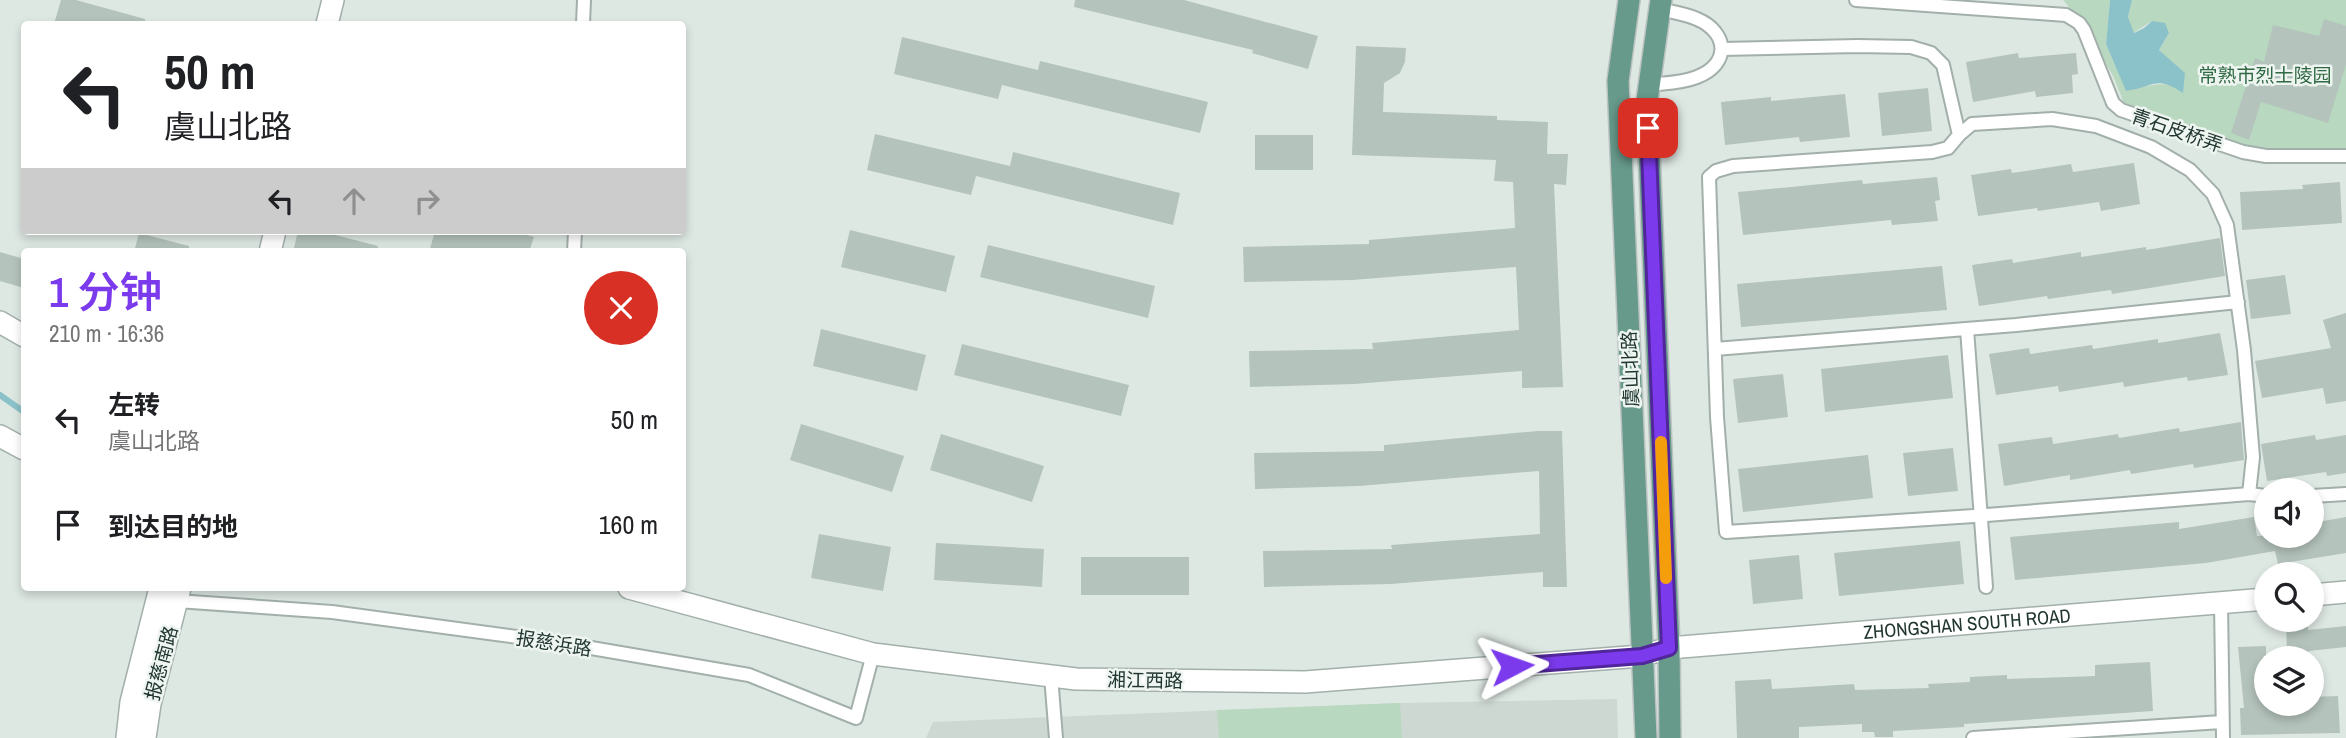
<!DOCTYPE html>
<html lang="zh">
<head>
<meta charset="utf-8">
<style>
  :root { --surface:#fff; --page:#f6f6f6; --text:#202124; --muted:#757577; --accent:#7c3aed }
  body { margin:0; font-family:"Archivo Narrow","Noto Sans SC",sans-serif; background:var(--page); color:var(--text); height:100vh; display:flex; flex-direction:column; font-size:26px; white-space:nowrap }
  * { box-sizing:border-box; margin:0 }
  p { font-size:23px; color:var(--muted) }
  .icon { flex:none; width:38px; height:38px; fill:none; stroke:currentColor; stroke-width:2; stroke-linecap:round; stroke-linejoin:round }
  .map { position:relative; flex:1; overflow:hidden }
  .sheet { position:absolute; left:21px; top:248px; width:665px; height:343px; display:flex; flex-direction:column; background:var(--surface); border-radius:7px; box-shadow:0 4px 10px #0003 }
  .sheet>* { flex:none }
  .hud { position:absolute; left:21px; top:21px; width:665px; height:214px; border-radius:7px; box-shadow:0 4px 10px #0003; background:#fff; color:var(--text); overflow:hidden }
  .controls { position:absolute; left:2254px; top:478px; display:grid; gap:14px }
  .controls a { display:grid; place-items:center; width:70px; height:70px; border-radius:50%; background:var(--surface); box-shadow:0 4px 10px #0003; font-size:35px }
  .pin { position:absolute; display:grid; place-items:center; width:60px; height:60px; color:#fff; margin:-30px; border-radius:14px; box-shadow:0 4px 10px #0006 }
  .me { position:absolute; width:77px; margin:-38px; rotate:86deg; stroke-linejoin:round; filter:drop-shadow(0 0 5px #0008) }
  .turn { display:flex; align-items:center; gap:24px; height:147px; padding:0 28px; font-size:32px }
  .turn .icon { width:91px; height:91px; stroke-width:2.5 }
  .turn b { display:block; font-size:49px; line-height:60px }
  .lanes { display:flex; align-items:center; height:66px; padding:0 28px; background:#0003; justify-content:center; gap:35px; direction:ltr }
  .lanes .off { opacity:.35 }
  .round { display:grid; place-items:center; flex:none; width:74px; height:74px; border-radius:37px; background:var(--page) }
  .overview { display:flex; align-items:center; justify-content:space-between; height:119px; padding:0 28px }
  h1 { font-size:42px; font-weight:600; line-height:52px; color:var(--accent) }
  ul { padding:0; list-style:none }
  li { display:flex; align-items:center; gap:21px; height:105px; padding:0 28px }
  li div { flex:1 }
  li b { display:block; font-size:26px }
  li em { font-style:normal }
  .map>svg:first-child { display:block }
</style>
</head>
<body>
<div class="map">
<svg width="2346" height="738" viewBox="0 0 2346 738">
  <rect width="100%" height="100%" fill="#dee8e3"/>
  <path fill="#cdd8d2" d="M1617 699 1618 738H926L933 722 1400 703Z"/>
  <path fill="#b9d8c0" d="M2063 0H2110L2106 44 2126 90C2144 88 2153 82 2171 85L2167 58 2159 50 2169 33 2152 21 2133 33 2128 17 2132 0H2346V148L2253 149 2125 106 2114 78 2086 27Z
    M1400 703 1402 738H1219L1217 710Z"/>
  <path fill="#8bc2c9" d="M2110 0H2132L2128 17 2134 33 2144 28 2152 21 2165 23 2169 33 2159 50 2185 73 2183 93C2155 75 2155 87 2126 91L2106 44Z"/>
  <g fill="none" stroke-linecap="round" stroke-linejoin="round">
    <path stroke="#8bc2c9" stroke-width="6" d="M0 395 24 412"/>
  </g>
  <path fill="#b4c3bc" d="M61 0H76L145 19V24H54Z
    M1075 0H1184L1318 36 1308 69 1252 53 1253 50 1074 7Z
    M2324 19 2346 26V64L2328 123 2261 102 2249 140 2231 133 2255 58 2264 62 2273 25 2319 36Z
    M902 37 1038 70 1040 61 1208 102 1200 133 1002 85 998 99 894 74Z
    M1356 46 1406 48 1405 62 1400 73 1384 83 1383 112 1497 116V120L1548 122 1547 154H1568L1566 185 1554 184 1563 387 1522 388V371L1354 384 1250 387 1249 351 1373 349 1372 343 1519 330 1516 267 1352 280 1244 282 1243 247 1369 244V240L1515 228 1513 182 1494 181 1496 160 1352 155Z
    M2018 53 2019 58 2076 53 2078 74 2072 75 2073 93 2036 97 2035 91 1973 102 1966 62Z
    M1928 88 1932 131 1882 136 1878 93Z
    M1845 94 1850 137 1800 142 1799 137 1725 145 1721 102 1771 97V101Z
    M875 134 1010 166 1013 152 1180 193 1173 225 976 176 971 195 867 170Z
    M1255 135H1313V170H1255Z
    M2134 163 2140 204 2101 211 2099 202 2038 211 2037 208 1978 216 1971 175 2011 169 2012 173 2071 164 2073 172Z
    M1937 177 1940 200 1935 201 1938 221 1892 225 1891 220 1743 235 1738 192 1862 180 1863 184Z
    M2340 182 2342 223 2242 230 2240 192 2303 189 2302 185Z
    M850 230 955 256 946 292 841 267Z
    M298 231H320L378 246 377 252H293Z
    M435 231H513L534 237 529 252H429Z
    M139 233 189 246V252H134Z
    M2220 238 2225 276 2112 294 2111 290 2048 299 2047 296 1979 306 1972 265 2012 259 2013 263 2081 252V257L2146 247V250Z
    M988 245 1155 286 1148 318 980 277Z
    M0 252 24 259V288L0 281Z
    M1942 266 1947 310 1741 327 1737 284Z
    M2285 275 2291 314 2251 319 2246 280Z
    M2346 313V401L2326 404 2323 388 2262 398 2255 361 2331 348 2323 320Z
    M821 329 926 355 917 391 813 366Z
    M2220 333 2228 375 2188 381 2187 377 2124 387 2123 382 2059 392 2058 386 1996 395 1989 354 2029 348 2030 354 2092 345 2093 349 2158 339V343Z
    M962 344 1129 385 1121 416 954 375Z
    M1948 355 1953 398 1825 412 1821 369Z
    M1783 374 1788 417 1738 423 1733 379Z
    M2241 422 2244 460 2194 468 2193 464 2131 474 2130 470 2070 480V475L2004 486 1998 444 2052 437 2053 444 2118 434 2119 438 2179 428 2180 432Z
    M801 424 904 456 892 492 790 460Z
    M1538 431H1562L1567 587H1543V572L1391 584 1264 587 1263 551 1392 549 1391 545 1540 534 1539 471 1359 486 1255 489 1254 453 1384 451V445Z
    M941 434 1044 466 1032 502 930 470Z
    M2315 435 2316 440 2346 435V473L2327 476 2326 472 2267 481 2261 444Z
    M1953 448 1958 491 1908 496 1903 453Z
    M1868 455 1873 498 1743 512 1738 469Z
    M2254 517 2257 536H2312V523L2346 517V553L2278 564 2275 551 2206 563 2015 580 2010 537 2179 522V529Z
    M819 534 891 547 883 591 811 578Z
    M1960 541 1964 584 1839 596 1834 553Z
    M936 543 1044 549 1042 587 934 580Z
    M1799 555 1803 599 1753 604 1749 560Z
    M1081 557H1189V595H1081Z
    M2286 620H2308V630L2346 626V647L2309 651V658H2287Z
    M2266 646V704H2312V697L2338 696 2340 733 2241 735 2240 708H2244L2238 647Z
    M2150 662 2153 711 1964 724V727L1893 731V737H1875L1874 732H1862V724L1799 727V738H1737L1735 681 1771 679 1772 689 1854 684 1855 690 1929 688 1928 684 1970 682V677L2007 675V679L2095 676V665Z"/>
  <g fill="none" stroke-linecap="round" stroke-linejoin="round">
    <defs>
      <path id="service" d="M1856 0 2066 15 2079 23 2084 30 2113 103 2121 110 2243 152 2266 156H2346
        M583 24 584 0
        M1722 49 1857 46 1911 47 1931 53 1943 65 1959 135
        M1649 85C1666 83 1682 83 1697 77 1731 64 1728 32 1697 19 1686 14 1672 12 1660 9
        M2052 119 2096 126 2151 147 2190 170 2213 194 2227 225 2244 350 2253 457 2249 494 1974 516 1726 532 1717 417 1709 177 1716 171 1733 166 1932 152 1948 148 1959 135 1972 124Z
        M574 252 575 231
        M1967 329 1986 587
        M1715 349 2016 325 2238 302
        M2249 494 2266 496
        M2312 496 2346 494
        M177 601 332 612 562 643 749 675 856 718 873 654
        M2221 603 2223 738
        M1051 676 1056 738
        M1973 738 2222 722"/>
      <g id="minor">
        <path d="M0 436 24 449"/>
        <path d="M2312 595 2346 592"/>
        <path id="s1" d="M1669 648 2266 599"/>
      </g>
      <path id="tertiary" d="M327 24 333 0
        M270 252 275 231
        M0 322 24 336
        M629 588 873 654 1076 679 1305 682 1641 656 1669 648
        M127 738 131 702 160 588
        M145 738 150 704 180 588"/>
      <path id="primary" d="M1629 0 1618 81 1646 738
        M1661 0 1647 101 1669 648 1670 738"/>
    </defs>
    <use href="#service" stroke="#a2afaa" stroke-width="16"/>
    <use href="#minor" stroke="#a2afaa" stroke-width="24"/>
    <use href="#tertiary" stroke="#a2afaa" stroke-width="24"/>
    <use href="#primary" stroke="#bcc3c1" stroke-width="24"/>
    <use href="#service" stroke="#fff" stroke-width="12"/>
    <use href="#minor" stroke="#fff" stroke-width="21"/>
    <use href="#tertiary" stroke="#fff" stroke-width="21"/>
    <use href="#primary" stroke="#679a8b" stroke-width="21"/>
  </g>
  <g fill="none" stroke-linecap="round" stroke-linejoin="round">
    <defs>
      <path id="route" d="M1512 666 1642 656 1669 648 1648 128"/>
    </defs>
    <use href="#route" stroke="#51269a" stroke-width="18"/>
    <use href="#route" stroke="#7c3aed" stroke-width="12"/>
    <path stroke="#f59e0b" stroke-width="12" d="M1661 442 1666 578"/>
  </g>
  <g text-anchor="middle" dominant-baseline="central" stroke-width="5" stroke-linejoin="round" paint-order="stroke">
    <g font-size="19" fill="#306943" stroke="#eef5f1">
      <text x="2265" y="75">常熟市烈士陵园</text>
    </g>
    <g font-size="19" fill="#213630" stroke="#eef5f1">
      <text transform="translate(2177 130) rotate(19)">青石皮桥弄</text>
      <text transform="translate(1630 369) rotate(-92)">虞山北路</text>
      <text stroke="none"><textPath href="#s1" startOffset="299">ZHONGSHAN SOUTH ROAD</textPath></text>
      <text transform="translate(554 643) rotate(9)">报慈浜路</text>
      <text transform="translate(161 663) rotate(-75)">报慈南路</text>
      <text transform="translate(1145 680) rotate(1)">湘江西路</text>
    </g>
  </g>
</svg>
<div class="controls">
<a><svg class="icon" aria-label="sound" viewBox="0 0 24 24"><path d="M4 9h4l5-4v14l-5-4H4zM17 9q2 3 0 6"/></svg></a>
<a><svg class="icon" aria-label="search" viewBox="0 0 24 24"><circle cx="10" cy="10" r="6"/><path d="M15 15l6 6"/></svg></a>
<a><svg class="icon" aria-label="layers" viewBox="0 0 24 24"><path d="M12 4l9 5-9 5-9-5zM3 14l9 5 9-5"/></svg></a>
</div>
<div class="pin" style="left:1648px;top:128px;background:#d93025"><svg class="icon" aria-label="arrive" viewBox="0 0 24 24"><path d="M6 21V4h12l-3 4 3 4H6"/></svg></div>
<svg class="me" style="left:1512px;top:666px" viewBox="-20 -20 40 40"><path d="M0-17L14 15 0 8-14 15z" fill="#7c3aed" stroke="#fff" stroke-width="4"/></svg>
<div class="hud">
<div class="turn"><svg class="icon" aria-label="left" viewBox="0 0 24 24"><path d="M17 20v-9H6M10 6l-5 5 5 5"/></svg><div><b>50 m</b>虞山北路</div></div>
<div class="lanes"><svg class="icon" aria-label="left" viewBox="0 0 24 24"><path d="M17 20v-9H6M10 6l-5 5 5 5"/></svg><svg class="icon off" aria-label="ahead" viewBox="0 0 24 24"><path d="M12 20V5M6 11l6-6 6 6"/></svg><svg class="icon off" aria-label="right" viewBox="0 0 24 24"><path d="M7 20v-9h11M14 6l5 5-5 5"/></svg></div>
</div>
<section class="sheet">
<div class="overview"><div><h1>1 分钟</h1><p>210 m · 16:36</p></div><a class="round" style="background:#d93025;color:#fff"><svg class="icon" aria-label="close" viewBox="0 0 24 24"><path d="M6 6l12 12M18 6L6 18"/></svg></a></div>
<ul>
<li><svg class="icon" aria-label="left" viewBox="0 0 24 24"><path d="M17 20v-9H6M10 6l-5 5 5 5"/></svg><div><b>左转</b><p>虞山北路</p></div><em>50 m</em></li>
<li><svg class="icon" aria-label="arrive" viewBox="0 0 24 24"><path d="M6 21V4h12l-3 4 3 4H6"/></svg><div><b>到达目的地</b></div><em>160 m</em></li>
</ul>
</section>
</div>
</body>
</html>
